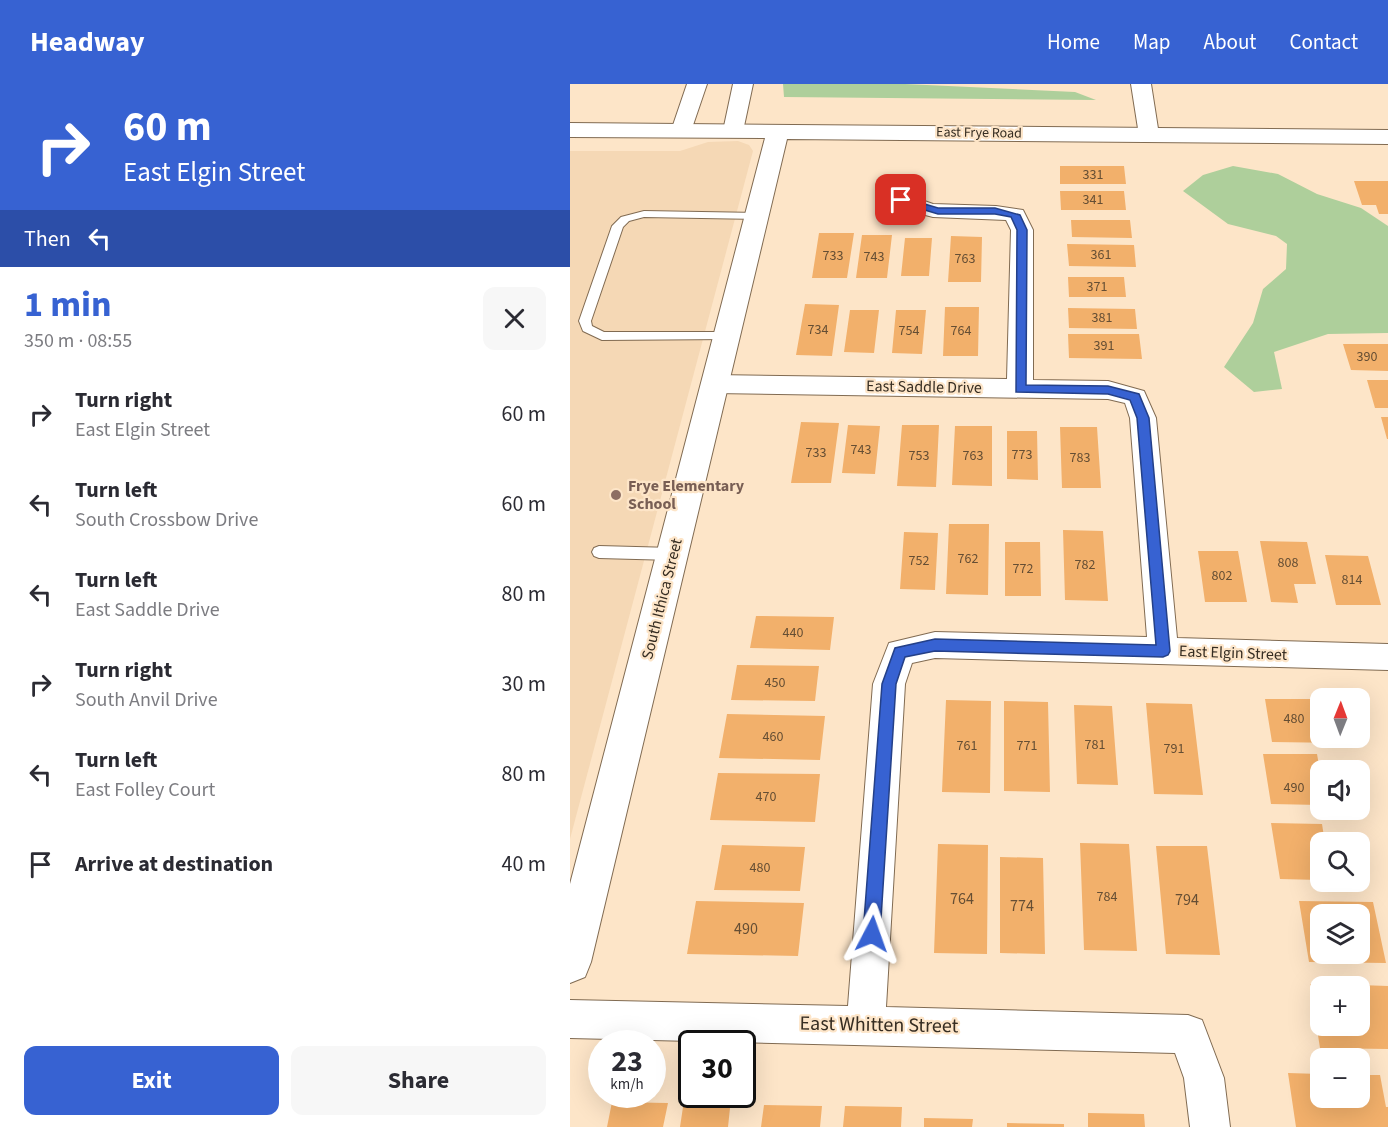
<!DOCTYPE html>
<html lang="en">
<head>
<meta charset="utf-8">
<style>
  :root { --surface:#fff; --page:#f7f7f7; --text:#2b2b33; --muted:#7c7c81; --accent:#3762d2 }
  body { margin:0; font-family:"Source Sans 3",sans-serif; background:var(--page); color:var(--text); height:100vh; display:flex; flex-direction:column; font-size:22px; white-space:nowrap }
  * { box-sizing:border-box; margin:0 }
  p { font-size:20px; color:var(--muted) }
  .icon { flex:none; width:33px; height:33px; fill:none; stroke:currentColor; stroke-width:2; stroke-linecap:round; stroke-linejoin:round }
  .map { position:relative; flex:1; overflow:hidden }
  .sheet { display:flex; flex-direction:column; background:var(--surface); width:570px }
  .sheet>* { flex:none }
  .top-card { background:#3762d2; color:#fff; overflow:hidden }
  .needle { width:39px; rotate:1deg }
  .fabs { position:absolute; left:740px; top:604px; display:grid; gap:12px }
  .fabs a { display:grid; place-items:center; width:60px; height:60px; border-radius:12px; background:var(--surface); box-shadow:0 6px 24px #0002; font-size:30px }
  .speed { position:absolute; left:18px; top:946px; display:flex; gap:12px; font-size:30px; font-weight:700; text-align:center }
  .speed>* { display:grid; place-content:center; width:78px; height:78px; border-radius:50%; background:var(--surface); box-shadow:0 6px 24px #0002; line-height:1 }
  .speed small { font-size:15px; font-weight:400 }
  .speed .limit { border:3px solid #111; border-radius:9px; background:#fff; color:#111 }
  .pin { position:absolute; display:grid; place-items:center; width:51px; height:51px; color:#fff; margin:-26px; border-radius:12px; box-shadow:0 3px 9px #0006 }
  .me { position:absolute; width:66px; margin:-33px; rotate:4deg; stroke-linejoin:round; filter:drop-shadow(0 0 4px #0008) }
  .turn { display:flex; align-items:center; gap:21px; height:126px; padding:0 24px; font-size:27px }
  .turn .icon { width:78px; height:78px; stroke-width:2.5 }
  .turn b { display:block; font-size:42px; line-height:51px }
  .then { display:flex; align-items:center; height:57px; padding:0 24px; background:#0003; gap:12px; font-size:22px }
  .round { display:grid; place-items:center; flex:none; width:63px; height:63px; border-radius:12px; background:var(--page) }
  .summary { display:flex; align-items:center; justify-content:space-between; height:102px; padding:0 24px }
  h1 { font-size:36px; font-weight:700; line-height:45px; color:var(--accent) }
  .button { display:flex; gap:12px; margin-top:auto; padding:12px 24px }
  .button a { flex:1; height:69px; border-radius:12px; background:var(--accent); color:#fff; font-size:24px; font-weight:700; line-height:69px; text-align:center }
  .button a+a { background:var(--page); color:var(--text) }
  ul { padding:0; list-style:none }
  li { display:flex; align-items:center; gap:18px; height:90px; padding:0 24px }
  li div { flex:1 }
  li b { display:block; font-size:22px }
  li em { font-style:normal }
  header { display:flex; align-items:center; gap:36px; box-sizing:border-box; height:84px; padding:0 30px; background:var(--accent); color:#fff }
  header strong { font-size:28px }
  nav { display:flex; gap:33px; margin-inline-start:auto; font-size:21px }
  main { display:flex; flex:1; min-height:0 }
  .map>svg:first-child { display:block }
</style>
</head>
<body>
<header>
<strong>Headway</strong>
<nav><a>Home</a><a>Map</a><a>About</a><a>Contact</a></nav>
</header>
<main>
<section class="sheet">
<div class="top-card">
<div class="turn"><svg class="icon" aria-label="right" viewBox="0 0 24 24"><path d="M7 20v-9h11M14 6l5 5-5 5"/></svg><div><b>60 m</b>East Elgin Street</div></div>
<div class="then">Then<svg class="icon" aria-label="left" viewBox="0 0 24 24"><path d="M17 20v-9H6M10 6l-5 5 5 5"/></svg></div>
</div>
<div class="summary"><div><h1>1 min</h1><p>350 m · 08:55</p></div><a class="round"><svg class="icon" aria-label="close" viewBox="0 0 24 24"><path d="M6 6l12 12M18 6L6 18"/></svg></a></div>
<ul>
<li><svg class="icon" aria-label="right" viewBox="0 0 24 24"><path d="M7 20v-9h11M14 6l5 5-5 5"/></svg><div><b>Turn right</b><p>East Elgin Street</p></div><em>60 m</em></li>
<li><svg class="icon" aria-label="left" viewBox="0 0 24 24"><path d="M17 20v-9H6M10 6l-5 5 5 5"/></svg><div><b>Turn left</b><p>South Crossbow Drive</p></div><em>60 m</em></li>
<li><svg class="icon" aria-label="left" viewBox="0 0 24 24"><path d="M17 20v-9H6M10 6l-5 5 5 5"/></svg><div><b>Turn left</b><p>East Saddle Drive</p></div><em>80 m</em></li>
<li><svg class="icon" aria-label="right" viewBox="0 0 24 24"><path d="M7 20v-9h11M14 6l5 5-5 5"/></svg><div><b>Turn right</b><p>South Anvil Drive</p></div><em>30 m</em></li>
<li><svg class="icon" aria-label="left" viewBox="0 0 24 24"><path d="M17 20v-9H6M10 6l-5 5 5 5"/></svg><div><b>Turn left</b><p>East Folley Court</p></div><em>80 m</em></li>
<li><svg class="icon" aria-label="arrive" viewBox="0 0 24 24"><path d="M6 21V4h12l-3 4 3 4H6"/></svg><div><b>Arrive at destination</b></div><em>40 m</em></li>
</ul>
<div class="button"><a>Exit</a><a>Share</a></div>
</section>
<div class="map">
<svg width="818" height="1043" viewBox="0 0 818 1043">
  <rect width="100%" height="100%" fill="#fde5c8"/>
  <path fill="#f5d8b5" d="M168 57 179 61 183 67 0 755V67H110L138 58Z"/>
  <path fill="#aecf9b" d="M213 0H335L505 8 526 16 214 13Z
    M663 82 708 90 747 110 791 124 818 142V249L758 250 704 268 712 305 684 308 654 283 683 239 693 205 716 185 717 160 706 152 658 140 613 107 633 91Z"/>
  <path fill="#f2b06b" fill-rule="evenodd" d="M490 82H554L556 100H490Z
    M784 97H818V130H809L806 121H792Z
    M490 107H554L556 126H491Z
    M501 136H560L562 154 502 153Z
    M249 149H284L277 194H242Z
    M292 151H322L317 194H286Z
    M381 152 412 153 411 198H378Z
    M335 154H362L359 192H331Z
    M497 160 564 161 566 183 499 182Z
    M498 193H554L556 213H499Z
    M235 220 269 221 262 272 226 271Z
    M375 223H409L408 272H373Z
    M498 224 565 225 567 245 499 244Z
    M280 226H309L304 269 274 268Z
    M326 226H356L352 270 322 269Z
    M498 250H569L572 275 499 274Z
    M773 260H818V287L781 286Z
    M797 296H818V324H805Z
    M811 333H818V355H817Z
    M231 338 269 339 261 399H221Z
    M278 341 310 342 305 390 272 389Z
    M332 341H369L366 403 327 402Z
    M385 342H422V402L382 401Z
    M490 343H527L531 404H492Z
    M437 347H467L468 396 437 395Z
    M379 440H419L418 511 376 510Z
    M493 446 533 447 538 517 495 516Z
    M334 448 368 449 365 506 330 505Z
    M690 457 737 458 746 500H724L728 519 701 518Z
    M435 458H470L471 512H435Z
    M628 467H668L677 518H635Z
    M755 471 798 472 811 521H766Z
    M186 532 264 533 260 566 180 564Z
    M167 581 249 582 245 617 161 616Z
    M695 615H750V654H772L773 659 702 658Z
    M376 616 421 617 420 709 372 708Z
    M434 617 478 618 480 708 434 707Z
    M576 619 622 620 633 711 584 710Z
    M504 621 542 622 548 701 507 700Z
    M157 630 255 632 250 676 149 674Z
    M693 670H747L750 687V721L701 720Z
    M148 689 250 690 245 738 140 736Z
    M701 739 752 740 755 759H750V796L710 795Z
    M510 759 559 760 567 867 514 866Z
    M368 760 418 761 417 870 364 869Z
    M152 761 235 763 230 807 144 806Z
    M586 762H637L650 871 596 870Z
    M789 768H790L796 796H789Z
    M430 773 473 774 475 870 430 869Z
    M126 817 234 819 228 872 117 870Z
    M729 817 803 818 816 879 739 878ZM750 831H789V870H750Z
    M740 900 774 901V903H750V942H789V901L818 902V965L750 964Z
    M718 989 750 990V1014H789V991H810L816 1023H818V1043H726Z
    M42 1018 98 1019 93 1043H37Z
    M194 1021 252 1022 250 1043H191Z
    M275 1022 332 1023 331 1043H273Z
    M113 1023 160 1024 158 1043H110Z
    M518 1029 574 1030 575 1043H518Z
    M354 1034 403 1035 402 1043H354Z
    M437 1039 494 1040V1043H437Z"/>
  <g fill="none" stroke-linecap="round" stroke-linejoin="round">
    <defs>
      <path id="lane" d="M74 127 189 129 195 132 189 135 74 133 59 137 53 143 21 237 22 242 34 248H156L162 252 160 255 32 256 13 247 9 237 42 142 51 133Z
        M29 462 103 464 108 466 110 470 108 474 103 476 29 474 24 472 22 468 24 464Z"/>
      <path id="street" d="M117 0H137L121 47 118 51H104L101 47Z
        M163 0H183L173 47 170 51H156L153 47Z
        M561 0H581L589 51 586 55H572L569 51Z
        M320 105 363 120 426 122 453 126 463 146V296L538 297 574 307 586 334 607 554 818 560V586L365 574 342 579 335 600 316 923 618 931 632 936 654 994 660 1043H620L614 994 605 969 0 954V916L278 922 303 600 319 559 365 548 577 553 560 334 555 319 538 315 144 309 135 306 131 300 135 294 144 291 437 295 441 146 436 136 363 133 336 126 312 116 309 111 312 106Z"/>
      <path id="secondary" d="M0 39 818 46V60L217 55 21 878 15 893 0 899V800L195 54 0 53Z"/>
    </defs>
    <use href="#lane" stroke="#816b52" stroke-width="2"/>
    <use href="#street" stroke="#816b52" stroke-width="2"/>
    <use href="#secondary" stroke="#816b52" stroke-width="2"/>
    <use href="#lane" fill="#fff" fill-rule="evenodd"/>
    <use href="#street" fill="#fff" fill-rule="evenodd"/>
    <use href="#secondary" fill="#fff" fill-rule="evenodd"/>
  </g>
  <path fill="#3762d2" stroke="#244088" stroke-width="1.5" d="M331 113 368 124H425L450 131 457 146 456 301 538 302 569 310 579 334 600 567 598 571 593 573 365 567 335 573 326 600 310 850 308 856 302 858 296 856 293 850 312 600 325 564 365 555 586 561 567 334 560 316 538 310 446 308 447 146 441 133 425 130H368L328 118V114Z"/>
  <circle fill="#8d6e63" stroke="#fde5c8" stroke-width="2" cx="46" cy="411" r="6"/>
  <g text-anchor="middle" dominant-baseline="central" stroke-width="4.5" stroke-linejoin="round" paint-order="stroke">
    <g font-size="14" fill="#362d22" stroke="#fde5c8">
      <text transform="translate(409 49) rotate(1)">East Frye Road</text>
    </g>
    <g font-size="14" fill="#654e34">
      <text x="523" y="91">331</text>
      <text x="523" y="116">341</text>
      <text x="531" y="171">361</text>
      <text x="263" y="172">733</text>
      <text x="304" y="173">743</text>
      <text x="395" y="175">763</text>
      <text x="527" y="203">371</text>
      <text x="532" y="234">381</text>
      <text x="248" y="246">734</text>
      <text x="339" y="247">754</text>
      <text x="391" y="247">764</text>
      <text x="534" y="262">391</text>
      <text x="797" y="273">390</text>
      <text x="291" y="366">743</text>
      <text x="246" y="369">733</text>
      <text x="452" y="371">773</text>
      <text x="349" y="372">753</text>
      <text x="403" y="372">763</text>
      <text x="510" y="374">783</text>
      <text x="398" y="475">762</text>
      <text x="349" y="477">752</text>
      <text x="718" y="479">808</text>
      <text x="515" y="481">782</text>
      <text x="453" y="485">772</text>
      <text x="652" y="492">802</text>
      <text x="782" y="496">814</text>
      <text x="223" y="549">440</text>
      <text x="205" y="599">450</text>
      <text x="724" y="635">480</text>
      <text x="203" y="653">460</text>
      <text x="525" y="661">781</text>
      <text x="397" y="662">761</text>
      <text x="457" y="662">771</text>
      <text x="604" y="665">791</text>
      <text x="724" y="704">490</text>
      <text x="196" y="713">470</text>
      <text x="190" y="784">480</text>
      <text x="537" y="813">784</text>
    </g>
    <g font-size="16" fill="#362d22" stroke="#fde5c8">
      <text transform="translate(354 303) rotate(1)">East Saddle Drive</text>
      <text transform="translate(92 515) rotate(-76)">South Ithica Street</text>
      <text transform="translate(663 569) rotate(2)">East Elgin Street</text>
    </g>
    <g font-size="16" font-weight="bold" fill="#785e54" stroke="#fde5c8" text-anchor="start">
      <text x="58" y="402">Frye Elementary<tspan x="58" dy="18">School</tspan></text>
    </g>
    <g font-size="16" fill="#654e34">
      <text x="392" y="815">764</text>
      <text x="617" y="816">794</text>
      <text x="452" y="822">774</text>
      <text x="176" y="845">490</text>
    </g>
    <g font-size="20" fill="#362d22" stroke="#fde5c8">
      <text transform="translate(309 941) rotate(1)">East Whitten Street</text>
    </g>
  </g>
</svg>
<div class="fabs">
<a><svg class="needle" viewBox="-14 -14 28 28"><path d="M0-13l5 13h-10z" fill="#e53935"/><path d="M0 13l5-13h-10z" fill="#7c7c81"/></svg></a>
<a><svg class="icon" aria-label="sound" viewBox="0 0 24 24"><path d="M4 9h4l5-4v14l-5-4H4zM17 9q2 3 0 6"/></svg></a>
<a><svg class="icon" aria-label="search" viewBox="0 0 24 24"><circle cx="10" cy="10" r="6"/><path d="M15 15l6 6"/></svg></a>
<a><svg class="icon" aria-label="layers" viewBox="0 0 24 24"><path d="M12 4l9 5-9 5-9-5zM3 14l9 5 9-5"/></svg></a>
<a>+</a>
<a>−</a>
</div>
<div class="speed"><div>23<small>km/h</small></div><div class="limit">30</div></div>
<div class="pin" style="left:331px;top:116px;background:#d93025"><svg class="icon" aria-label="arrive" viewBox="0 0 24 24"><path d="M6 21V4h12l-3 4 3 4H6"/></svg></div>
<svg class="me" style="left:302px;top:850px" viewBox="-20 -20 40 40"><path d="M0-17L14 15 0 8-14 15z" fill="#3762d2" stroke="#fff" stroke-width="4"/></svg>
</div>
</main>
</body>
</html>
